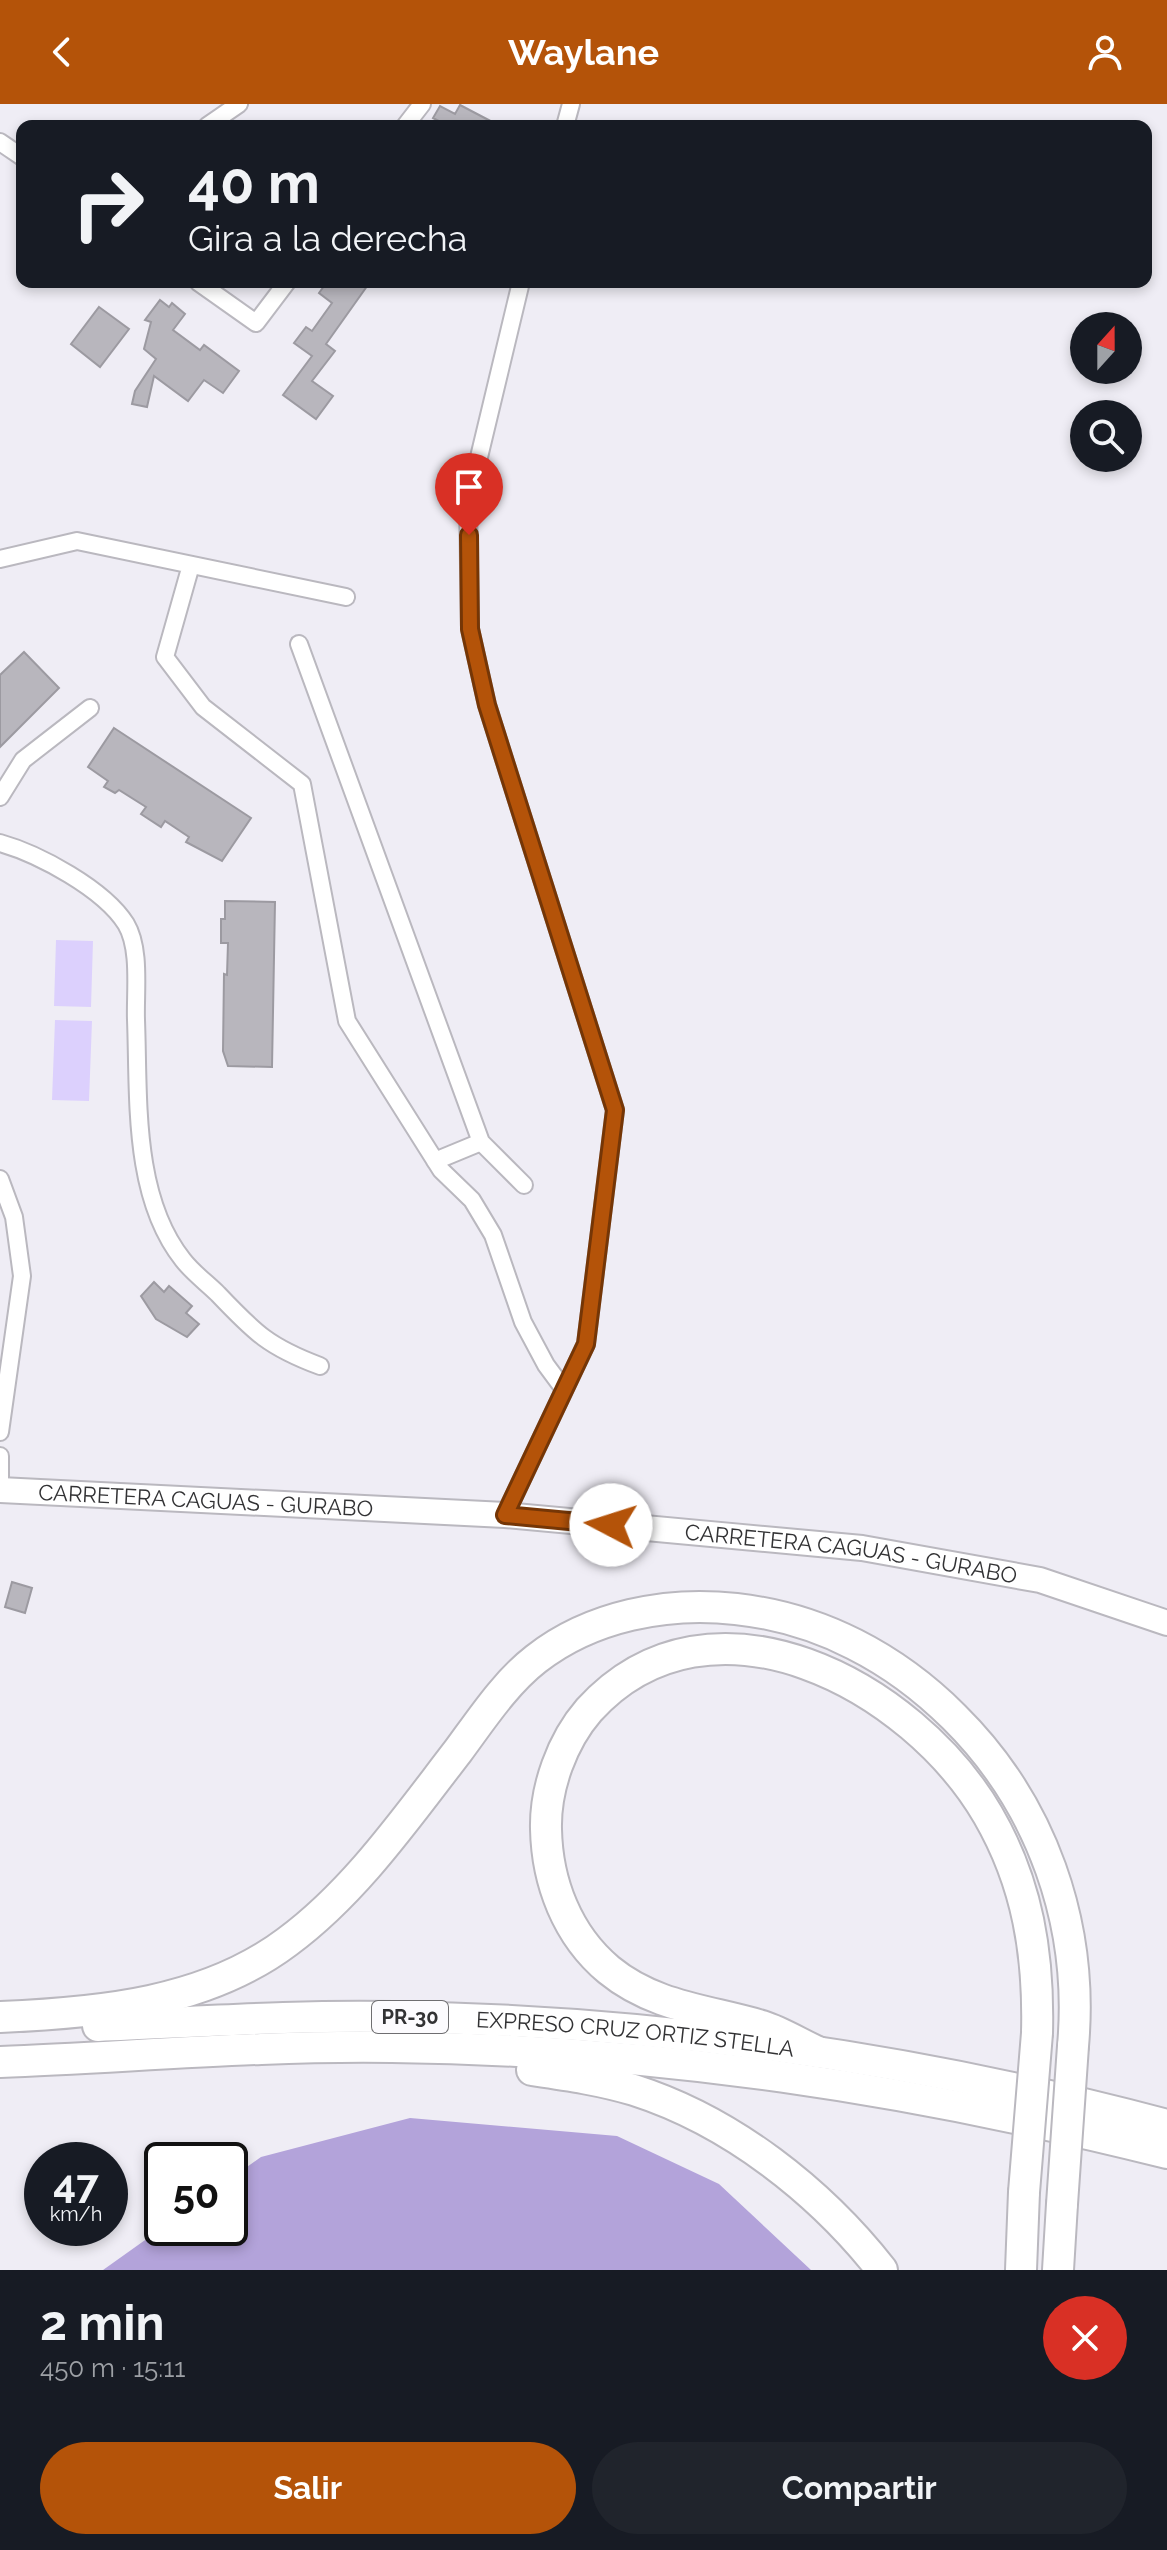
<!DOCTYPE html>
<html lang="es">
<head>
<meta charset="utf-8">
<style>
  :root { --surface:#171b24; --page:#20242c; --text:#f1f3f6; --muted:#9ea1a6; --accent:#b45309 }
  body { margin:0; font-family:Raleway,sans-serif; background:var(--page); color:var(--text); height:100vh; display:flex; flex-direction:column; font-size:30px; white-space:nowrap }
  * { box-sizing:border-box; margin:0 }
  p { font-size:26px; color:var(--muted) }
  .icon { flex:none; width:44px; height:44px; fill:none; stroke:currentColor; stroke-width:2; stroke-linecap:round; stroke-linejoin:round }
  .map { position:relative; height:2166px; overflow:hidden }
  .side { display:flex; flex-direction:column; background:var(--surface); flex:1 }
  .side>* { flex:none }
  .guide { position:absolute; left:16px; top:16px; width:1136px; height:168px; border-radius:16px; box-shadow:0 4px 12px #0003; background:#171b24; color:var(--text); overflow:hidden }
  .needle { width:52px; rotate:21deg }
  .controls { position:absolute; left:1070px; top:208px; display:grid; gap:16px }
  .controls a { display:grid; place-items:center; width:72px; height:72px; border-radius:50%; background:var(--surface); box-shadow:0 4px 12px #0003; font-size:40px }
  .speed { position:absolute; left:24px; top:2038px; display:flex; gap:16px; font-size:40px; font-weight:700; text-align:center }
  .speed>* { display:grid; place-content:center; width:104px; height:104px; border-radius:50%; background:var(--surface); box-shadow:0 4px 12px #0003; line-height:1 }
  .speed small { font-size:20px; font-weight:400 }
  .speed .limit { border:4px solid #111; border-radius:12px; background:#fff; color:#111 }
  .pin { position:absolute; display:grid; place-items:center; width:68px; height:68px; color:#fff; margin:-82px -34px; border-radius:50% 50% 50% 0; rotate:-45deg; box-shadow:0 0 8px #0007 }
  .pin .icon { rotate:45deg }
  .me { position:absolute; width:88px; margin:-44px; rotate:275deg; stroke-linejoin:round; filter:drop-shadow(0 0 6px #0008) }
  .turn { display:flex; align-items:center; gap:28px; height:168px; padding:0 40px; font-size:36px }
  .turn .icon { width:104px; height:104px; stroke-width:2.5 }
  .turn b { display:block; font-size:56px; line-height:68px }
  .round { display:grid; place-items:center; flex:none; width:84px; height:84px; border-radius:42px; background:var(--page) }
  .overview { display:flex; align-items:center; justify-content:space-between; height:136px; padding:0 40px }
  h1 { font-size:48px; font-weight:700; line-height:60px }
  .action { display:flex; gap:16px; margin-top:auto; padding:16px 40px }
  .action a { flex:1; height:92px; border-radius:48px; background:var(--accent); color:#fff; font-size:32px; font-weight:700; line-height:92px; text-align:center }
  .action a+a { background:var(--page); color:var(--text) }
  header { display:flex; justify-content:space-between; align-items:center; height:104px; padding:0 40px; background:var(--accent); color:#fff; font-size:36px; font-weight:700 }
  .map>svg:first-child { display:block }
</style>
</head>
<body>
<header><svg class="icon" aria-label="back" viewBox="0 0 24 24"><path d="M15 5l-7 7 7 7"/></svg>Waylane<svg class="icon" aria-label="person" viewBox="0 0 24 24"><circle cx="12" cy="8" r="4"/><path d="M4 21q1-7 8-7t8 7"/></svg></header>
<div class="map">
<svg width="1167" height="2166" viewBox="0 0 1167 2166">
  <rect width="100%" height="100%" fill="#efedf5"/>
  <path fill="#dcd0fd" d="M56 836 93 837 91 903 54 902Z
    M55 916 92 917 89 997 52 996Z"/>
  <path fill="#b3a3da" d="M410 2014 617 2032 719 2080 811 2166H103L162 2124H230V2075L261 2053Z"/>
  <path fill="#b8b6bd" stroke="#9c9aa1" stroke-width="2" d="M460 1 500 22H448L433 14 440 2 455 10Z
    M327 178H370L326 240 335 247 312 277 333 292 316 315 283 291 312 252 294 239 306 223 312 227 332 199 319 189Z
    M160 196 169 203 172 199 185 210 173 226 200 246 204 241 239 267 223 289 204 276 188 297 154 272 147 303 132 300 135 287 156 255 144 245 151 218 145 216Z
    M99 203 129 225 100 263 71 240Z
    M24 548 59 584 0 643V571Z
    M114 624 251 714 222 757 186 738 189 733 165 717 161 723 141 710 146 703 119 686 115 689 104 683 108 677 88 663Z
    M225 797 275 798 272 963 228 962 223 947 224 870 227 871 228 839H221V815H225Z
    M154 1178 164 1188 169 1182 192 1202 186 1209 199 1220 187 1233 156 1215 141 1192Z
    M12 1478 32 1484 25 1509 5 1503Z"/>
  <g fill="none" stroke-linecap="round" stroke-linejoin="round">
    <defs>
      <path id="minor" d="M207 22 239 0
        M405 22 422 0
        M565 22 571 0
        M0 38 22 53
        M198 178 256 219 287 178
        M0 455 77 437 346 493
        M191 461 165 553 203 603 302 680 347 917 441 1066 472 1096 493 1131 523 1218 546 1261 563 1284
        M299 540 481 1038 524 1081
        M0 693 23 656 90 604
        M0 739C39 750 104 785 126 820 141 845 135 888 136 916 139 993 132 1092 183 1156 193 1169 207 1179 218 1190 255 1229 269 1243 320 1262
        M435 1057 481 1038
        M0 1075 14 1113 22 1172 0 1328
        M0 1352V1389
        M505 1411 586 1240 615 1006 487 601 470 525 468 399 521 178"/>
      <g id="secondary">
        <path id="s1" d="M0 1386 505 1411 862 1444 1040 1476 1167 1519"/>
      </g>
      <g id="motorway">
        <path d="M0 1913C99 1909 206 1899 287 1838 355 1788 407 1713 458 1647 481 1616 505 1579 536 1555 591 1512 667 1497 736 1505 820 1514 895 1554 954 1613 1042 1700 1084 1820 1073 1942"/>
        <path id="s2" d="M98 1922C197 1918 296 1911 395 1913 655 1917 915 1954 1167 2021"/>
        <path d="M818 1948C800 1940 781 1928 762 1922 708 1906 654 1903 609 1866 567 1831 547 1778 546 1725 545 1684 562 1637 589 1606 711 1472 913 1582 988 1711 1028 1780 1039 1851 1037 1929"/>
        <path d="M0 1958C130 1953 262 1941 392 1943 660 1946 907 1984 1167 2049"/>
        <path d="M532 1966C566 1971 601 1976 634 1986 731 2017 820 2087 882 2166"/>
        <path d="M1021 2166 1024 2088"/>
        <path d="M1058 2166 1062 2100"/>
      </g>
    </defs>
    <use href="#minor" stroke="#bab8bf" stroke-width="20"/>
    <use href="#secondary" stroke="#bab8bf" stroke-width="28"/>
    <use href="#motorway" stroke="#bab8bf" stroke-width="34"/>
    <use href="#minor" stroke="#fff" stroke-width="16"/>
    <use href="#secondary" stroke="#fff" stroke-width="24"/>
    <use href="#motorway" stroke="#fff" stroke-width="30"/>
    <defs>
      <path id="motorway-bridge" d="M1024 2088 1037 1929
        M1062 2100 1073 1942"/>
    </defs>
    <use href="#motorway-bridge" stroke="#bab8bf" stroke-width="34" stroke-linecap="butt"/>
    <use href="#motorway-bridge" stroke="#fff" stroke-width="30"/>
  </g>
  <g fill="none" stroke-linecap="round" stroke-linejoin="round">
    <defs>
      <path id="route" d="M469 431 470 525 487 601 615 1006 586 1240 505 1411 611 1421"/>
    </defs>
    <use href="#route" stroke="#753606" stroke-width="20"/>
    <use href="#route" stroke="#b45309" stroke-width="14"/>
  </g>
  <g text-anchor="middle" dominant-baseline="central" stroke-width="6" stroke-linejoin="round" paint-order="stroke">
    <rect fill="#fcfbfe" stroke="#6f6e71" stroke-width="2" x="372" y="1897" width="76" height="32" rx="6"/>
    <g font-size="20" font-weight="bold" fill="#323234">
      <text x="410" y="1913">PR-30</text>
    </g>
    <g font-size="22" fill="#323234" stroke="#fcfbfe">
      <text stroke="none"><textPath href="#s1" startOffset="206">CARRETERA CAGUAS - GURABO</textPath></text>
      <text stroke="none"><textPath href="#s1" startOffset="854">CARRETERA CAGUAS - GURABO</textPath></text>
      <text stroke="none"><textPath href="#s2" startOffset="538">EXPRESO CRUZ ORTIZ STELLA</textPath></text>
    </g>
  </g>
</svg>
<div class="controls">
<a><svg class="needle" viewBox="-14 -14 28 28"><path d="M0-13l5 13h-10z" fill="#e53935"/><path d="M0 13l5-13h-10z" fill="#9ea1a6"/></svg></a>
<a><svg class="icon" aria-label="search" viewBox="0 0 24 24"><circle cx="10" cy="10" r="6"/><path d="M15 15l6 6"/></svg></a>
</div>
<div class="speed"><div>47<small>km/h</small></div><div class="limit">50</div></div>
<div class="pin" style="left:469px;top:431px;background:#d93025"><svg class="icon" aria-label="arrive" viewBox="0 0 24 24"><path d="M6 21V4h12l-3 4 3 4H6"/></svg></div>
<svg class="me" style="left:611px;top:1421px" viewBox="-20 -20 40 40"><circle r="19" fill="#fff"/><path d="M0-13L10 11 0 6-10 11z" fill="#b45309"/></svg>
<div class="guide">
<div class="turn"><svg class="icon" aria-label="right" viewBox="0 0 24 24"><path d="M7 20v-9h11M14 6l5 5-5 5"/></svg><div><b>40 m</b>Gira a la derecha</div></div>
</div>
</div>
<section class="side">
<div class="overview"><div><h1>2 min</h1><p>450 m · 15:11</p></div><a class="round" style="background:#d93025;color:#fff"><svg class="icon" aria-label="close" viewBox="0 0 24 24"><path d="M6 6l12 12M18 6L6 18"/></svg></a></div>
<div class="action"><a>Salir</a><a>Compartir</a></div>
</section>
</body>
</html>
